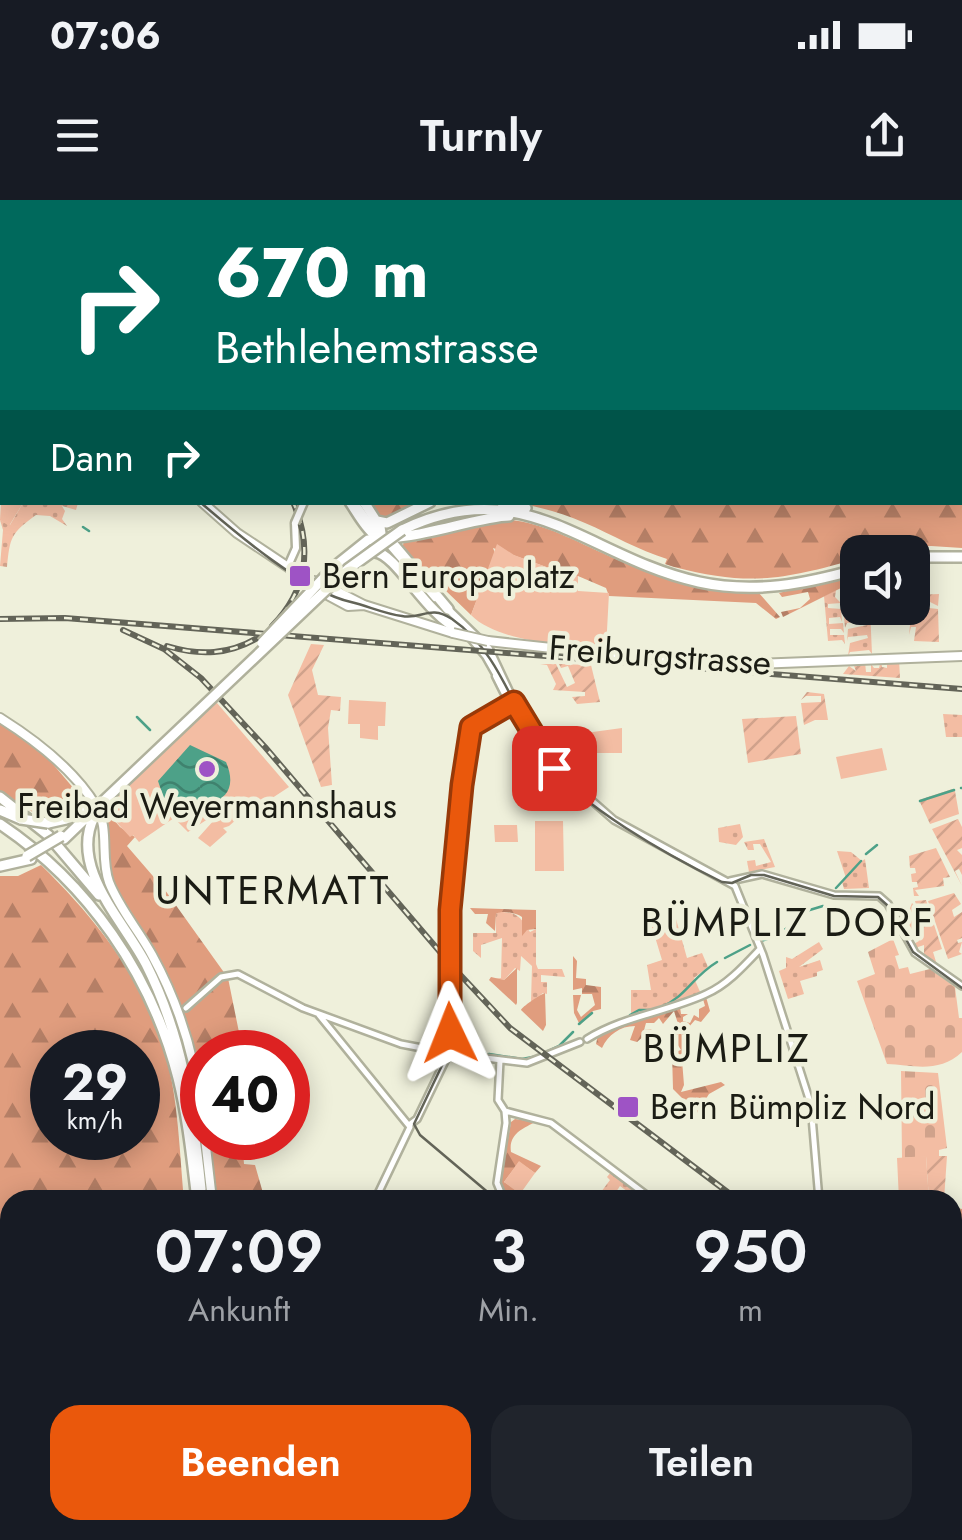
<!DOCTYPE html>
<html lang="de">
<head>
<meta charset="utf-8">
<style>
  :root { --surface:#171b24; --page:#20242c; --text:#f1f3f6; --muted:#9ea1a6; --accent:#ea580c }
  body { margin:0; font-family:Jost,sans-serif; background:var(--page); color:var(--text); height:100vh; display:flex; flex-direction:column; font-size:38px; white-space:nowrap }
  * { box-sizing:border-box; margin:0 }
  p { font-size:32px; color:var(--muted) }
  .icon { flex:none; width:55px; height:55px; fill:none; stroke:currentColor; stroke-width:2; stroke-linecap:round; stroke-linejoin:round }
  .map { position:relative; flex:1; overflow:hidden }
  .drawer { position:absolute; left:0px; top:990px; width:962px; height:350px; display:flex; flex-direction:column; background:var(--surface); border-radius:30px 30px 0 0; box-shadow:0 5px 25px #0003 }
  .drawer>* { flex:none }
  .banner { position:absolute; left:0px; top:0px; width:962px; height:305px; box-shadow:0 5px 25px #0003; background:#00695c; color:#fff; overflow:hidden }
  .fabs { position:absolute; left:840px; top:335px; display:grid; gap:20px }
  .fabs a { display:grid; place-items:center; width:90px; height:90px; border-radius:20px; background:var(--surface); box-shadow:0 5px 25px #0003; font-size:50px }
  .speed { position:absolute; left:30px; top:830px; display:flex; gap:20px; font-size:50px; font-weight:700; text-align:center }
  .speed>* { display:grid; place-content:center; width:130px; height:130px; border-radius:50%; background:var(--surface); box-shadow:0 5px 25px #0003; line-height:1 }
  .speed small { font-size:25px; font-weight:400 }
  .speed .limit { border:15px solid #d22; background:#fff; color:#111 }
  .pin { position:absolute; display:grid; place-items:center; width:85px; height:85px; color:#fff; margin:-42px; border-radius:20px; box-shadow:0 5px 15px #0006 }
  .me { position:absolute; width:110px; margin:-55px; rotate:358deg; stroke-linejoin:round; filter:drop-shadow(0 0 8px #0008) }
  .turn { display:flex; align-items:center; gap:35px; height:210px; padding:0 50px; font-size:45px }
  .turn .icon { width:130px; height:130px; stroke-width:2.5 }
  .turn b { display:block; font-size:70px; line-height:85px }
  .then { display:flex; align-items:center; height:95px; padding:0 50px; background:#0003; gap:20px; font-size:38px }
  .eta { display:flex; justify-content:space-evenly; align-items:center; height:170px; text-align:center }
  .eta b { font-size:60px; font-weight:600; line-height:70px }
  .button { display:flex; gap:20px; margin-top:auto; padding:20px 50px }
  .button a { flex:1; height:115px; border-radius:30px; background:var(--accent); color:#fff; font-size:40px; font-weight:600; line-height:115px; text-align:center }
  .button a+a { background:var(--page); color:var(--text) }
  .status { display:flex; justify-content:space-between; align-items:center; height:70px; padding:0 50px; background:var(--surface); direction:ltr }
  .status svg { height:28px; fill:currentColor }
  header { display:flex; justify-content:space-between; align-items:center; height:130px; padding:0 50px; background:var(--surface); font-size:45px; font-weight:600 }
  .map>svg:first-child { display:block }
</style>
</head>
<body>
<div class="status"><b>07:06</b><svg viewBox="0 0 49 12"><path d="M0 12V9h3v3zM5 12V6h3v6zM10 12V3h3v9zM15 12V0h3v12zM26 1h20v11H26zM47 4h2v5h-2z"/></svg></div>
<header><svg class="icon" aria-label="menu" viewBox="0 0 24 24"><path d="M4 6h16M4 12h16M4 18h16"/></svg>Turnly<svg class="icon" aria-label="share" viewBox="0 0 24 24"><path d="M12 15V3M7 8l5-5 5 5M5 13v7h14v-7"/></svg></header>
<div class="map">
<svg width="962" height="1340" viewBox="0 0 962 1340">
  <defs>
    <pattern id="grass-dots" width="8" height="8" patternUnits="userSpaceOnUse" patternTransform="scale(2.5)"><rect width="8" height="8" fill="#f3bda3"/><path d="M2 2h.1M6 6h.1" fill="none" stroke="#d0a28b" stroke-width="1.8" stroke-linecap="round"/></pattern>
    <pattern id="forest-firs" width="22" height="20" patternUnits="userSpaceOnUse" patternTransform="scale(2.5)"><rect width="22" height="20" fill="#e09d7e"/><path d="M5 1l3.5 6h-7zM16 11l3.5 6h-7z" fill="#b57f66"/></pattern>
    <pattern id="cemetery-stones" width="16" height="16" patternUnits="userSpaceOnUse" patternTransform="scale(2.5)"><rect width="16" height="16" fill="#f3bda3"/><path d="M2 7V4a2 2 0 0 1 4 0v3zM10 15v-3a2 2 0 0 1 4 0v3z" fill="#d0a28b"/></pattern>
    <pattern id="garden-furrows" width="10" height="10" patternUnits="userSpaceOnUse" patternTransform="scale(2.5)"><rect width="10" height="10" fill="#f3bda3"/><path d="M-1 1l2-2M0 10L10 0M9 11l2-2" fill="none" stroke="#d0a28b"/></pattern>
    <pattern id="water-waves" width="16" height="10" patternUnits="userSpaceOnUse" patternTransform="scale(2.5)"><rect width="16" height="10" fill="#4da188"/><path d="M0 5q4-4 8 0t8 0" fill="none" stroke="#3f826e"/></pattern>
  </defs>
  <rect width="100%" height="100%" fill="#eff0db"/>
  <path fill="url(#grass-dots)" d="M23 303H78L76 310 62 306 65 311 62 319 67 326 50 316 36 315C11 333 10 337 7 367L0 366 3 330 0 320 10 325Z
    M836 390 835 397 841 403 828 404V408L841 409 842 422 840 417 829 418V424L843 423 844 433 841 429H830V435H844L845 444 842 440 828 441 824 396Z
    M868 408H870L872 454 869 450 850 452 848 456 850 443 868 438 867 435 848 437 847 441 848 429 867 425 866 421 847 423 845 428 844 417 866 412Z
    M943 514 962 515V537H946Z
    M740 624 743 637 736 645 719 642 718 628Z
    M764 639 775 667 749 672 747 661 755 660 756 666 771 662 760 644H753L754 650H748L744 642Z
    M837 651 851 652 862 661 865 659 869 688 844 689 842 682 846 678Z
    M499 712C518 712 520 717 530 732L536 729V764L538 769H562L565 777 541 775V782H547V794L543 793 531 802 532 766 521 756 520 771 515 768 504 780 494 779 501 778 502 738 481 745V758L473 751V733H496V714Z
    M676 719 687 758 702 753 708 767 694 778 701 794 631 816V790H651L647 765 662 760 652 727Z
    M819 742 823 749 799 767 820 760 823 770 817 772V776L800 781 804 794 788 799 779 771 786 768V757L792 759Z
    M611 972 642 995 644 1000H639L620 986 616 992 627 1000H614L608 996 605 1000H595L610 980 607 977Z"/>
  <path fill="url(#forest-firs)" fill-rule="evenodd" d="M341 0H962V348L931 346 858 352 857 359C784 379 751 387 674 367L665 364 667 359C638 350 613 335 585 323 563 313 540 307 516 303L960 302V2H338Z
    M367 303H423C395 313 388 331 367 303Z
    M500 319C541 321 572 340 609 356 662 379 699 389 758 392L780 417 776 419 756 403 609 396 606 388 578 376 549 375V368L493 348 495 353 471 415 444 389 438 393 402 349 404 341 415 336Z
    M857 373V380L783 417 781 412 800 408 810 399 808 392 782 397 779 393Z
    M0 522 41 550 86 603C40 627 41 615 0 593Z
    M104 613H108L120 627 135 637 127 646 165 690 228 778 243 852H202V886L190 832 169 782 111 680 105 657Z
    M41 665C91 714 134 767 159 833 178 884 179 946 184 1000H10V1330H197L192 1340H0V676H18ZM52 852H138V938H52Z
    M470 708 536 710V729L527 730 522 736V717C516 713 502 710 496 714L495 731 486 723 488 714H475Z
    M573 756 577 761 576 778 586 779V785L601 787V809L593 811 580 825 574 813 573 795H581L577 810 581 817 595 805 592 794H582V788L573 790Z
    M517 768V803L516 805 489 780 491 777 504 780Z
    M545 793 546 825 543 831 521 810C522 807 539 795 545 793Z
    M706 797 710 811 701 822 695 820 688 828H683L691 854 682 860 684 885 681 892 721 882 725 885 709 894 697 913 673 889 672 853 681 850 674 839 679 827 674 811 663 824 659 818 654 823H646L644 830 652 829 637 842 630 840 635 826C620 826 608 835 602 848L596 844 598 835 626 822 680 807 681 814H688L683 817V821L690 823 694 815 699 818V809L705 806 703 799Z
    M515 919 535 922C525 928 508 933 511 952L541 966 535 973 519 962 504 982 532 1000 521 997 509 1000 500 985 511 922Z
    M208 938H242L244 964 255 965 265 1000H215Z
    M953 1007 962 1009V1149L953 1131V1094L955 1093Z
    M223 1330H637L636 1340H220Z"/>
  <path fill="url(#cemetery-stones)" d="M893 739 899 755 895 756 899 769 908 767 910 774 930 769 955 787 959 818H962V852C939 874 912 865 887 864L857 781 875 774 868 752Z
    M901 871 938 873 947 948 939 950V956L902 958Z"/>
  <path fill="url(#garden-furrows)" d="M939 394 938 406 930 402 929 408 938 409 939 442 914 441 916 427H911L909 435 913 395Z
    M311 444 324 445 312 470 318 495 341 497 340 511 331 510 328 528 332 585 321 587 288 495Z
    M899 459 900 478 843 474 849 466 856 471 853 463 865 462 866 472H871V464L874 468H879L881 460 882 467 887 468V463H883Z
    M540 464H556L567 487 575 483 568 466 561 468 559 464 591 465 600 502 577 504 572 497 585 496V492L553 490 556 484 547 465Z
    M807 492 824 494 828 520H815L804 525 801 503 821 502V496H806L801 500Z
    M796 516 801 554 748 563 742 519Z
    M952 589 955 591 959 614 930 624 919 600Z
    M958 619 962 627V648L957 650 962 655V675L959 669 955 671 962 686 932 629Z
    M936 648 950 677 943 678 944 686 915 690 919 696H914L913 688 918 687 917 682H912L911 674 916 673 915 668H910L909 656Z
    M954 693 961 704 952 710 954 717 962 712V738L957 740 958 743 962 742 959 752 962 754 948 759 928 701Z
    M926 700 942 749 933 752 937 765 924 757V745L918 747 917 752 912 745 919 741 904 716 898 718 897 715 908 713 912 703 917 708 915 701Z
    M926 956H947L944 1000H929Z"/>
  <path fill="#f3bda3" d="M2 285V302L23 303 9 326 0 320Z
    M497 344 514 355 549 368V375L578 376V391L609 393 606 449C568 446 497 442 471 415Z
    M211 496 289 587 260 606 256 602 229 626 223 628 227 632 210 647 198 638 215 619 219 621 214 615 188 632 174 618 139 642 133 635 130 637 108 613 106 604Z
    M349 500 386 502 385 526H378V540L360 538V524H348Z
    M622 528V553H579L578 534Z
    M882 548 887 570 841 579 836 557Z
    M535 621H563L564 671H535Z
    M494 625H517L518 642H495Z
    M926 956 929 1000H899L897 958Z
    M519 961 535 973 520 994 504 982Z"/>
  <path fill="url(#water-waves)" d="M190 545 226 562C243 602 206 607 177 611L164 599 158 581Z"/>
  <g fill="none" stroke-linecap="round" stroke-linejoin="round">
    <path stroke="#4da188" stroke-width="2.5" d="M83 327 89 331
      M137 517 150 530
      M961 588H962
      M920 601 954 590
      M866 654 877 645
      M836 688 861 661
      M803 712 823 706
      M792 724 794 721
      M770 738 789 727
      M761 741 767 739
      M725 758 750 745
      M661 807C686 797 692 777 717 762
      M630 815 639 810H654
      M579 824 592 813
      M458 850 480 853
      M483 853H485
      M544 853 559 846 573 832
      M489 854 522 859 538 856
      M208 1340 213 1330"/>
    <path stroke="#cfd0bd" stroke-width="9" stroke-dasharray="9 4.5" stroke-linecap="butt" d="M952 1239 962 1243
      M952 1246 962 1250"/>
    <defs>
      <path id="tertiary" d="M0 272 2 268
        M455 650 470 529 477 521 514 502 550 564 614 620 735 686 763 755 811 905 819 1000
        M730 681 762 674 834 695 879 696 888 704 915 753 962 786
        M448 759 456 648
        M186 808 221 777 238 774 303 808 401 844 443 852
        M319 815 410 927 375 1000
        M587 839C624 816 667 812 706 794 727 785 744 766 760 749
        M447 847 448 773
        M453 854 527 863 580 842
        M500 860 498 900 505 911 506 923 497 983 504 1000
        M505 911 551 923 653 1000
        M409 925 417 919 447 857"/>
      <path id="secondary" d="M129 0 131 2
        M366 0V2
        M107 2 115 0
        M0 34H2
        M356 304 376 332
        M391 347 435 398
        M288 366 296 348 295 323
        M448 409 489 449 514 502
        M469 436 486 456 499 479
        M496 476 508 500 504 507
        M195 1340 201 1330"/>
      <path id="primary" d="M0 126 2 128
        M202 302 237 333 297 373
        M305 379 319 382 364 405 453 433
        M309 385 348 406 364 405
        M488 441 607 454 756 464 962 456
        M0 518C35 540 75 571 96 606 110 628 100 658 109 682 119 708 139 731 152 755 180 806 196 859 202 917
        M205 938 212 1000
        M858 1330 865 1340"/>
      <path id="motorway" d="M350 302C357 312 365 328 375 335 393 347 479 316 509 316
        M364 302 380 327 382 340
        M501 302 526 308
        M377 321 387 323 430 302
        M402 330C525 270 588 358 699 382 754 394 805 384 858 369
        M375 352C397 354 426 415 459 429
        M912 357H962
        M333 368 368 340 379 339 394 345 448 409
        M0 597 48 635 99 695
        M0 610 21 619
        M94 617C69 668 124 721 146 764 182 835 193 911 201 989
        M48 623 66 619 87 609
        M0 624C88 683 152 775 178 878 188 918 192 959 197 1000
        M64 639 91 613
        M0 666 31 659"/>
    </defs>
    <use href="#tertiary" stroke="#b0b19c" stroke-width="10"/>
    <use href="#secondary" stroke="#b0b19c" stroke-width="11"/>
    <use href="#primary" stroke="#b0b19c" stroke-width="12"/>
    <use href="#motorway" stroke="#b0b19c" stroke-width="14"/>
    <use href="#tertiary" stroke="#fff" stroke-width="5"/>
    <use href="#secondary" stroke="#fff" stroke-width="6"/>
    <use href="#primary" stroke="#fff" stroke-width="8"/>
    <use href="#motorway" stroke="#fff" stroke-width="9"/>
    <path stroke="#636458" stroke-width="2.5" d="M0 125 2 127
      M200 302C236 333 305 392 351 402 368 406 385 414 402 416 422 420 429 404 452 419 499 451 514 512 544 557 575 604 671 657 722 682L732 683 751 675H764L834 696 878 697 887 705 913 752 962 788
      M497 1000 420 935 414 924 446 857 449 704 468 530C476 516 497 507 512 503L519 508
      M915 1330 930 1340
      M945 1340 962 1318"/>
    <defs>
      <path id="rail" d="M148 0 149 2
        M289 2 291 0
        M0 419 65 418 962 489
        M272 426C307 391 313 347 293 302
        M123 430 164 449 201 478 265 547 452 766 510 828 738 1000
        M167 446C200 456 229 455 259 437
        M952 1164 962 1170"/>
    </defs>
    <use href="#rail" stroke="#636458" stroke-width="6"/>
    <use href="#rail" stroke="#eff0db" stroke-width="2.5" stroke-dasharray="8" stroke-linecap="butt"/>
    <defs>
      <path id="tertiary-bridge" d="M448 759V773"/>
      <path id="secondary-bridge" d="M295 323 304 302"/>
      <path id="primary-bridge" d="M297 373 303 378
        M453 433 488 441"/>
      <path id="motorway-bridge" d="M262 443 333 368
        M91 613 348 369 402 330
        M21 619 48 623
        M27 656 61 636"/>
    </defs>
    <use href="#tertiary-bridge" stroke="#b0b19c" stroke-width="10" stroke-linecap="butt"/>
    <use href="#secondary-bridge" stroke="#b0b19c" stroke-width="11" stroke-linecap="butt"/>
    <use href="#primary-bridge" stroke="#b0b19c" stroke-width="12" stroke-linecap="butt"/>
    <use href="#motorway-bridge" stroke="#b0b19c" stroke-width="14" stroke-linecap="butt"/>
    <use href="#tertiary-bridge" stroke="#fff" stroke-width="5"/>
    <use href="#secondary-bridge" stroke="#fff" stroke-width="6"/>
    <use href="#primary-bridge" stroke="#fff" stroke-width="8"/>
    <use href="#motorway-bridge" stroke="#fff" stroke-width="9"/>
  </g>
  <g fill="none" stroke-linecap="round" stroke-linejoin="round">
    <defs>
      <path id="route" d="M450 833V710L462 585 471 527 514 502 554 568"/>
    </defs>
    <use href="#route" stroke="#983908" stroke-width="25"/>
    <use href="#route" stroke="#ea580c" stroke-width="18"/>
  </g>
  <g fill="#9e53c5" stroke="#eff0db" stroke-width="4">
    <rect x="288" y="364" width="24" height="24" rx="5"/>
    <circle cx="207" cy="569" r="10"/>
    <rect x="616" y="895" width="24" height="24" rx="5"/>
  </g>
  <g text-anchor="middle" dominant-baseline="central" stroke-width="9" stroke-linejoin="round" paint-order="stroke">
    <g font-size="35" fill="#1b1c14" stroke="#eff0db" text-anchor="start">
      <text x="322" y="376">Bern Europaplatz</text>
      <text x="207" y="606" text-anchor="middle">Freibad Weyermannshaus</text>
      <text x="650" y="907">Bern Bümpliz Nord</text>
    </g>
    <g font-size="35" fill="#1b1c14" stroke="#eff0db">
      <text transform="translate(660 455) rotate(4)">Freiburgstrasse</text>
    </g>
    <g font-size="40" letter-spacing="2.5" fill="#1b1c14" stroke="#eff0db">
      <text x="273" y="690">UNTERMATT</text>
      <text x="788" y="722">BÜMPLIZ DORF</text>
      <text x="727" y="848">BÜMPLIZ</text>
    </g>
  </g>
</svg>
<div class="fabs">
<a><svg class="icon" aria-label="sound" viewBox="0 0 24 24"><path d="M4 9h4l5-4v14l-5-4H4zM17 9q2 3 0 6"/></svg></a>
</div>
<div class="speed"><div>29<small>km/h</small></div><div class="limit">40</div></div>
<div class="pin" style="left:554px;top:568px;background:#d93025"><svg class="icon" aria-label="arrive" viewBox="0 0 24 24"><path d="M6 21V4h12l-3 4 3 4H6"/></svg></div>
<svg class="me" style="left:450px;top:833px" viewBox="-20 -20 40 40"><path d="M0-17L14 15 0 8-14 15z" fill="#ea580c" stroke="#fff" stroke-width="4"/></svg>
<div class="banner">
<div class="turn"><svg class="icon" aria-label="right" viewBox="0 0 24 24"><path d="M7 20v-9h11M14 6l5 5-5 5"/></svg><div><b>670 m</b>Bethlehemstrasse</div></div>
<div class="then">Dann<svg class="icon" aria-label="right" viewBox="0 0 24 24"><path d="M7 20v-9h11M14 6l5 5-5 5"/></svg></div>
</div>
<section class="drawer">
<div class="eta">
<div><b>07:09</b><p>Ankunft</p></div>
<div><b>3</b><p>Min.</p></div>
<div><b>950</b><p>m</p></div>
</div>
<div class="button"><a>Beenden</a><a>Teilen</a></div>
</section>
</div>
</body>
</html>
